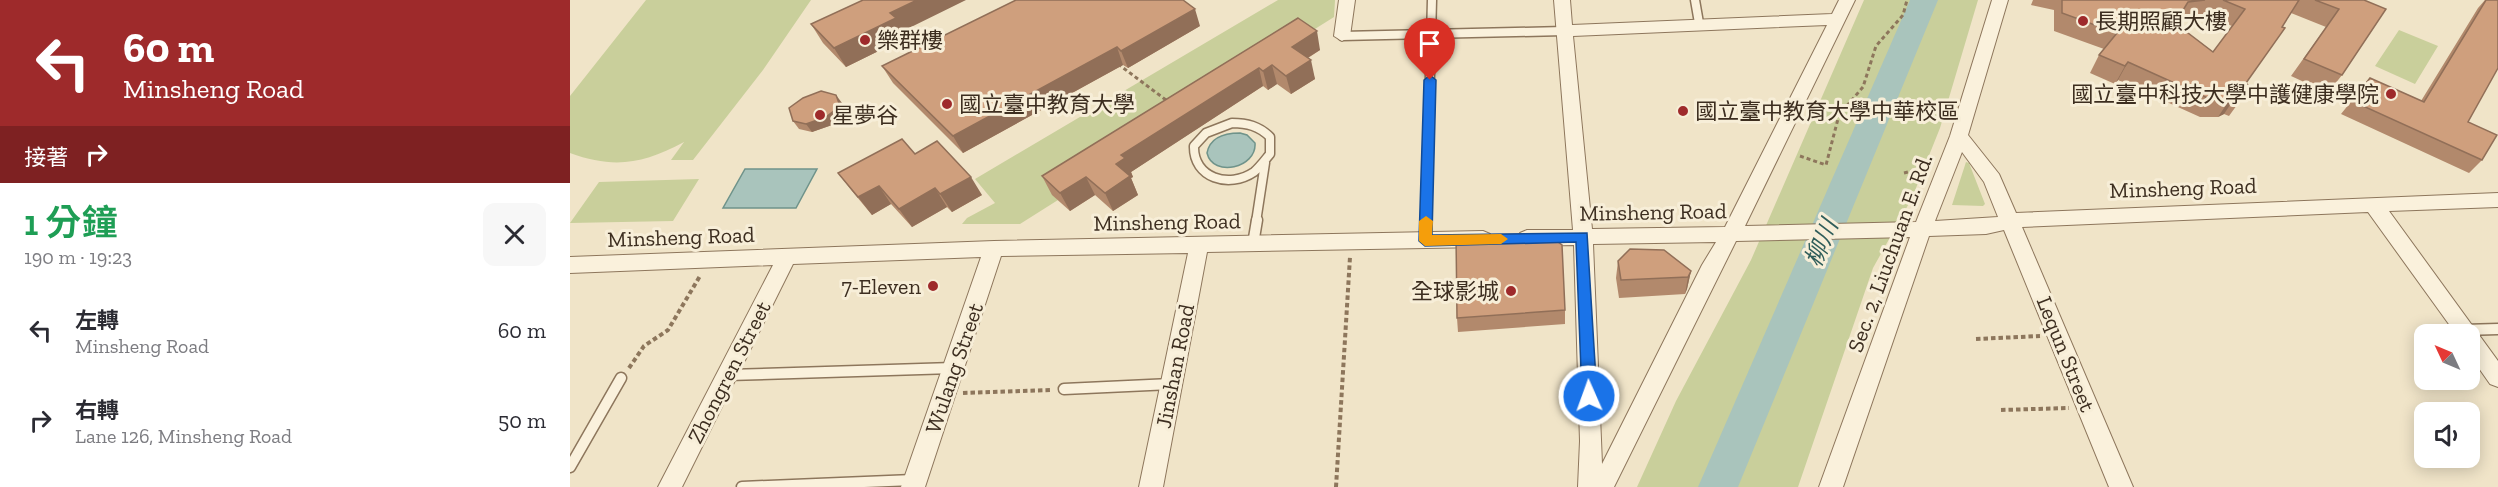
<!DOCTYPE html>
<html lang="zh-TW">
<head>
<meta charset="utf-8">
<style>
  :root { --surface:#fff; --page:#f7f7f7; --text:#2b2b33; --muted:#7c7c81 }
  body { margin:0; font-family:"Zilla Slab","Noto Sans TC",serif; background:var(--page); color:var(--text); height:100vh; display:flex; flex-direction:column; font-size:22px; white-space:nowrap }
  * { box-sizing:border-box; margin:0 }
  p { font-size:20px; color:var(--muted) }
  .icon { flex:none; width:33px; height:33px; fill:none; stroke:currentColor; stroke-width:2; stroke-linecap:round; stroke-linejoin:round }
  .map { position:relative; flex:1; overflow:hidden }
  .sheet { display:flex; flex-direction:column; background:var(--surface); width:570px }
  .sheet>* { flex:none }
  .guide { background:#9e2a2b; color:#fff; overflow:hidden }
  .needle { width:39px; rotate:314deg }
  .controls { position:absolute; left:1844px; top:324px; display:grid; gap:12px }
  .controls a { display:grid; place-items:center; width:66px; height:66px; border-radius:12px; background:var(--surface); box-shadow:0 3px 15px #0003; font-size:30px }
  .pin { position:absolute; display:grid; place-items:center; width:51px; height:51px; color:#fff; margin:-62px -26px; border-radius:50% 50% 50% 0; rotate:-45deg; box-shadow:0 0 6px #0007 }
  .pin .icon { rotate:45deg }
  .me { position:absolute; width:66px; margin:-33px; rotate:358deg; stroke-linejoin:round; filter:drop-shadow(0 0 4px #0008) }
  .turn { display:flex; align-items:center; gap:21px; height:126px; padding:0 24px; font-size:27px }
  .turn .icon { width:78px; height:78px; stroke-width:2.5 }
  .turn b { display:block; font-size:42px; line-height:51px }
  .then { display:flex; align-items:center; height:57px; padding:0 24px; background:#0003; gap:12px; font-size:22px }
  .round { display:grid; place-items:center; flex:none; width:63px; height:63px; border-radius:12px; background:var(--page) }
  .head { display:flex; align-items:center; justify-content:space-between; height:102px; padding:0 24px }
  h1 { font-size:36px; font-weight:600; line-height:45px; color:#1e9e55 }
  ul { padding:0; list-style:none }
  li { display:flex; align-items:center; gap:18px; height:90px; padding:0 24px }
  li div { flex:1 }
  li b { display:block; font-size:22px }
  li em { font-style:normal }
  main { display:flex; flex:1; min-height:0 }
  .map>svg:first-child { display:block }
</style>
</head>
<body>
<main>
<section class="sheet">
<div class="guide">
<div class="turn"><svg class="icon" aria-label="left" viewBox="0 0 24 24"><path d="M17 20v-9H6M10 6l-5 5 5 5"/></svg><div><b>60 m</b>Minsheng Road</div></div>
<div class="then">接著<svg class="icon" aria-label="right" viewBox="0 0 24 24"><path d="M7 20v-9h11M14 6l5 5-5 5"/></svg></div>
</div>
<div class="head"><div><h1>1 分鐘</h1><p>190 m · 19:23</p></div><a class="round"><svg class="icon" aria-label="close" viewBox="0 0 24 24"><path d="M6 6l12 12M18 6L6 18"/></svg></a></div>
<ul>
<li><svg class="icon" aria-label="left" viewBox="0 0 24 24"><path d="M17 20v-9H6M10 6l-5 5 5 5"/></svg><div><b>左轉</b><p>Minsheng Road</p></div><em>60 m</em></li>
<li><svg class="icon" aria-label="right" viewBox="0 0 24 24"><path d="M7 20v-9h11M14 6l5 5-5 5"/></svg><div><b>右轉</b><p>Lane 126, Minsheng Road</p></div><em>50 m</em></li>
</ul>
</section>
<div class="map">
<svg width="1928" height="487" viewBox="0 0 1928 487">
  <rect width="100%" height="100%" fill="#f0e4c8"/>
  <path fill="#c9cf9b" d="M76 0H241L193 70 123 160H101L114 142C73 164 44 169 0 153V96Z
    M708 0H765L764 17 483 194 488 200 450 224H392L397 218 425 203 405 179Z
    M1294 0H1408L1370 128 1342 198 1303 268 1228 487H1067L1106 401 1181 260Z
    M1829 30 1868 46 1845 84 1805 66Z
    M1396 162 1399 163 1415 204 1413 206 1382 205Z
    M129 179 103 221 0 223 29 182Z"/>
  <path fill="#a9c4bc" stroke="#6f938a" stroke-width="1.5" d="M670 133 677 135 685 143C687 168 643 178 637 153 640 137 655 133 670 133Z
    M175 169H247L226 208H153Z"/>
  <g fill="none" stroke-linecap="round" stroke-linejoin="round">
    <path fill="#a9c4bc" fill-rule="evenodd" d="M1340 0H1368L1168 487H1128Z"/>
    <defs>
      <path id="service-far1" d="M1125 0 1129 23
        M772 36 994 31
        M662 123C677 123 689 126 700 137V154C695 160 690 167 684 172 659 189 623 178 624 146L636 133Z
        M686 222 695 163
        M856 222 862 0"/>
      <path id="service" d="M855 241 856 220
        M683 244 687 220
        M1893 330 1928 329
        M158 375 383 368
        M494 389 601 384
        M0 467 51 378
        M172 487 343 480"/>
      <path id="minor" d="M769 0H785L780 36 772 41 764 36Z
        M984 0H1000L1002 25 1262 14 1269 0H1285L1175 226 1346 222 1380 136 1422 0H1438L1398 135 1429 174 1446 213 1928 193V207L1819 211 1928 361V387L1920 384 1899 354V334H1886L1798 212 1452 227 1563 487H1539L1434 230 1416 234 1359 236 1273 487H1249L1340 237 1166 241 1044 487H1008L1010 441 1004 245 957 246 950 243 947 238 950 233 957 230H1003ZM1257 25 1155 227 1022 229 1003 36ZM1392 152 1414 182 1428 217 1365 221ZM1146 242 1132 265 1032 464 1023 244Z
        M913 231 920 234 923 239 920 244 913 247 637 252 593 487H569L618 253 431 256 355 487H331L411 257 223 264 112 487H88L203 265 0 273V257L424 241Z"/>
    </defs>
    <use href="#service-far1" stroke="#8d765c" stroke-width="11"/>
    <use href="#service" stroke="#8d765c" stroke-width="13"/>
    <use href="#minor" stroke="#8d765c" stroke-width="2"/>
    <path stroke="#8d765c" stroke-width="3" stroke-dasharray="4 3" stroke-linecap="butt" d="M548 64 600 103
      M1230 156 1256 165 1269 115 1293 87 1306 46 1333 15 1337 0
      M1334 173 1350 169"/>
    <path stroke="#8d765c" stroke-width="4" stroke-dasharray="4.5 3" stroke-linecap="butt" d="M1406 339 1470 336
      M59 368 74 346 98 330 130 276
      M393 393 482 390
      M1431 410 1499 408
      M766 487 780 257"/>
    <use href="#service-far1" stroke="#faf1dc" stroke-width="8"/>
    <use href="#service" stroke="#faf1dc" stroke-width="10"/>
    <use href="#minor" fill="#faf1dc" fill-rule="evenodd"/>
  </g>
  <path fill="#b2896c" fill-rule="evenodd" d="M1463 0H1794L1772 75 1758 93 1721 76 1756 27 1721 13 1676 83 1680 87 1659 116 1654 114 1648 117H1630L1548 80 1545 84 1520 73 1529 55 1534 49 1484 31V10L1461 5ZM1638 16 1662 26 1643 52 1605 23 1607 20Z
    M1915 0H1928L1898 122 1912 160 1899 173 1771 114 1800 78 1851 101 1908 8Z
    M728 18 750 50 738 58 745 79 721 94 707 84 698 90 693 86 561 172 563 177 561 178 568 195 543 211 525 195 500 211 482 195 472 176Z
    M241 24 333 31 337 37 276 67 253 43Z
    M630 26 558 68 553 65 393 153 323 83 312 66Z
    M272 103 275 114 262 125 242 132 229 129 223 121Z
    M268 173 412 195 382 212 377 207 342 227 321 204 302 215 282 191Z
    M1048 261 1121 271 1117 289 1115 294 1049 298 1046 278Z
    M995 310V324L888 332 887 318Z"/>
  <path fill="#916f58" d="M347 0H396L333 31 337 37 276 67 264 48 320 13Z
    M625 9 630 26 558 68 551 51Z
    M747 31 750 50 726 65 722 47Z
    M547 47 553 65 393 153 383 136Z
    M741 60 745 79 721 94 716 76Z
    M1558 62 1548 80 1545 84 1555 66Z
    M702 65 707 84 698 90 693 71Z
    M689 68 693 86 561 172 563 177 561 178 568 195 543 211 535 193 551 155Z
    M266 95 272 103 275 114 262 125 242 132 236 124Z
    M1666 96 1654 114 1648 117 1660 99Z
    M401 177 412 195 382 212 370 194Z
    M516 177 525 195 500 211 490 193Z
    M309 186 321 204 302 215 288 197Z
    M365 188 377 207 342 227 329 209Z
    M1121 271 1117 289 1115 294 1118 277Z"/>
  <path fill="#cf9f7d" stroke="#916f58" stroke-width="1.5" d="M293 0H347L320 13 326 18 264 48 241 24Z
    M446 0H613L625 9 551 51 547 47 383 136 312 66Z
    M1492 0H1635L1618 2 1605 23 1643 52 1675 9 1653 0H1729L1712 27 1715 28 1676 83 1680 87 1672 99 1666 96 1660 99 1642 100 1558 62 1555 66 1529 55 1547 33 1492 13Z
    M1745 0H1794L1816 9 1772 75 1734 59 1769 9Z
    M1916 0H1928V68L1898 122 1927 135 1912 160 1782 101 1800 78 1854 102Z
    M728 18 747 31 722 47 741 60 716 76 702 65 693 71 689 68 551 155 555 158 546 164 560 176 535 193 516 177 490 193 472 176Z
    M251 91 266 95 270 106 256 117 236 124 223 121 219 108 233 98Z
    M332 139 345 154 367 141 401 177 370 194 365 188 329 209 309 186 288 197 268 173Z
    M977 234 992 245 995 310 887 318 886 235Z
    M1060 249 1094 250 1121 271 1118 277 1051 280 1048 261Z"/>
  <path fill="#1a73e8" stroke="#114b97" stroke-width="1.5" d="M860 75 866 80 862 235 1017 233 1027 396 1025 401H1014L1012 396 1006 242 855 246 849 241 854 80Z"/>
  <path fill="#f59e0b" d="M856 216 863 221 862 235 931 234 938 239 931 244 855 246 849 241V221Z"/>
  <g fill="#9e2a2b" stroke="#f7eed8" stroke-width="2">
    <circle cx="1513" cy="21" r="6"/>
    <circle cx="295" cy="40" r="6"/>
    <circle cx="1821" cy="94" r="6"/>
    <circle cx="377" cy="104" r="6"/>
    <circle cx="1113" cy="111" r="6"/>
    <circle cx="250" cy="115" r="6"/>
    <circle cx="363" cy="286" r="6"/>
    <circle cx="941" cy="291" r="6"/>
  </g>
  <g text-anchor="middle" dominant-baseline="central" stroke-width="6" stroke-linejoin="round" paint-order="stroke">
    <g font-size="22" fill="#3d2e20" stroke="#f7eed8" text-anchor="start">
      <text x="1525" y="21">長期照顧大樓</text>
      <text x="307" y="40">樂群樓</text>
      <text x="1809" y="94" text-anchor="end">國立臺中科技大學中護健康學院</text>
      <text x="389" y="104">國立臺中教育大學</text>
      <text x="1125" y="111">國立臺中教育大學中華校區</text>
      <text x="262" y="115">星夢谷</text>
      <text x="351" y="286" text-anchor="end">7-Eleven</text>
      <text x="929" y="291" text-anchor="end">全球影城</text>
    </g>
    <g font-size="22" fill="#3d2e20" stroke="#f7eed8">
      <text transform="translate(1613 188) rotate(-2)">Minsheng Road</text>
      <text transform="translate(1083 212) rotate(-1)">Minsheng Road</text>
      <text transform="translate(597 222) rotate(-1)">Minsheng Road</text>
      <text transform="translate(111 237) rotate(-2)">Minsheng Road</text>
      <text transform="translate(1320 253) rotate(-70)">Sec. 2, Liuchuan E. Rd.</text>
      <text transform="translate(1496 354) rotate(68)">Lequn Street</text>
      <text transform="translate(605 366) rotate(-79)">Jinshan Road</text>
      <text transform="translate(384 368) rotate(-71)">Wulang Street</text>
      <text transform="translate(159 372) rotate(-63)">Zhongren Street</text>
    </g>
    <g font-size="24" font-style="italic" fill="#2f5d5a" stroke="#f7eed8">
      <text transform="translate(1251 243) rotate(-67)">柳川</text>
    </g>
  </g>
</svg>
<div class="controls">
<a><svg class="needle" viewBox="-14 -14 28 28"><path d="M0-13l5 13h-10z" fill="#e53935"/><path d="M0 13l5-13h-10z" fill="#7c7c81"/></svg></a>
<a><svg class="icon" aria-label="sound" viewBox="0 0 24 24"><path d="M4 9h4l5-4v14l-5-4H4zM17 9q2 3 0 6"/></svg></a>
</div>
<div class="pin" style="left:860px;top:80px;background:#d93025"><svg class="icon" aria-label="arrive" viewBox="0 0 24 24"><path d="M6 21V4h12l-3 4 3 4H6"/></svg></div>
<svg class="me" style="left:1019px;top:396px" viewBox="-20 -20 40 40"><circle r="17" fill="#1a73e8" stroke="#fff" stroke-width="3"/><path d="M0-11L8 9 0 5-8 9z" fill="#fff"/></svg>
</div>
</main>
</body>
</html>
